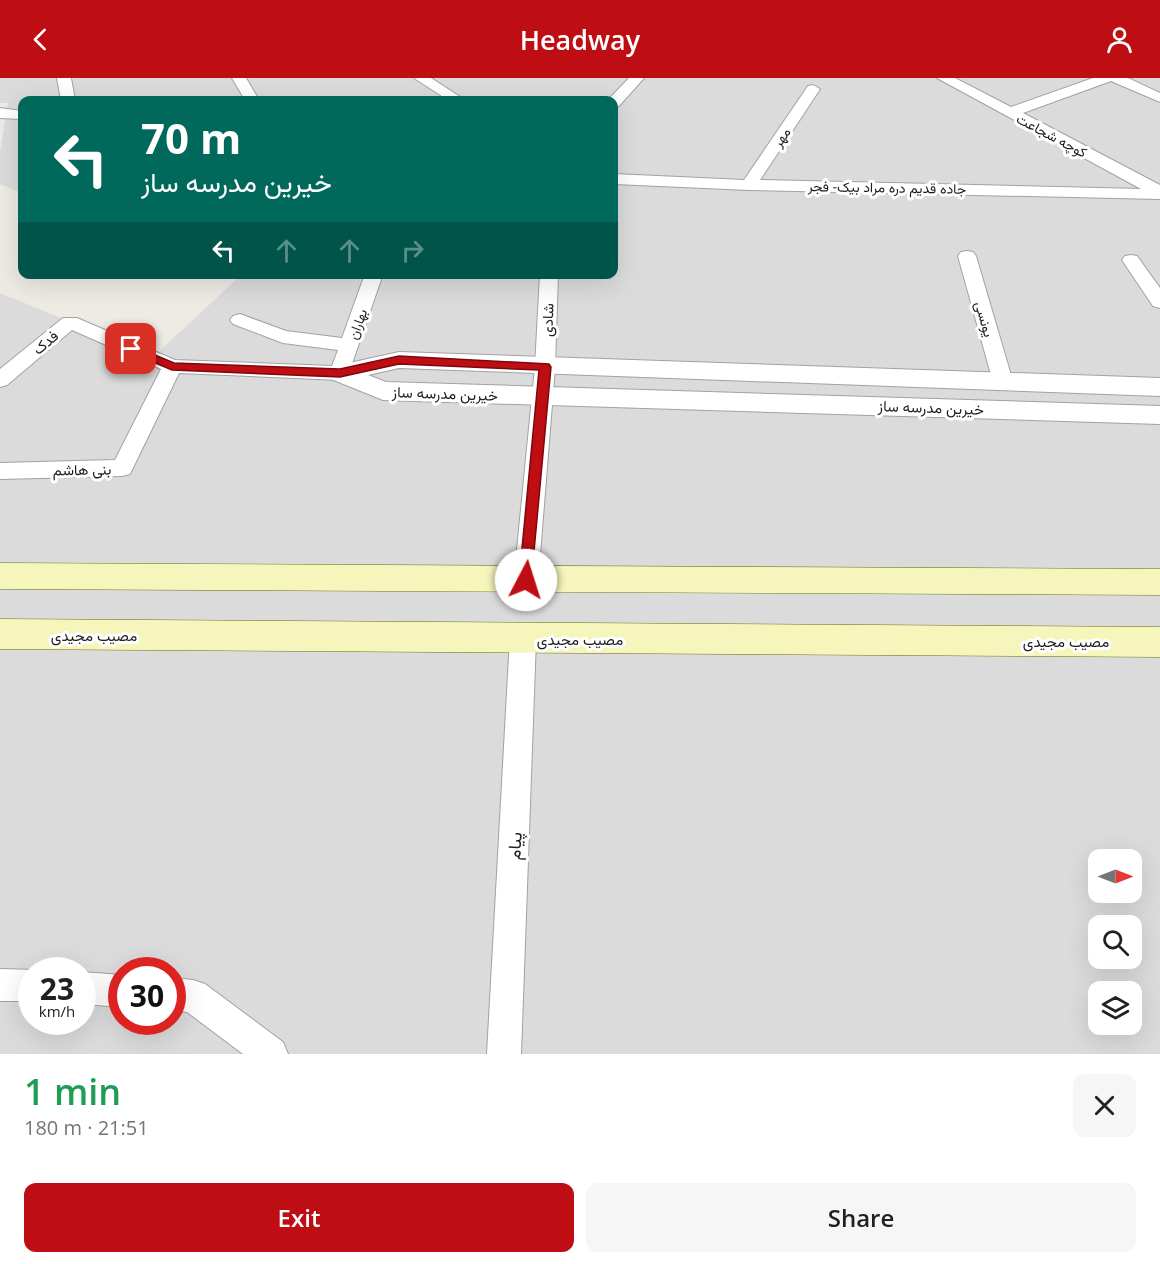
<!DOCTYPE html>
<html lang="en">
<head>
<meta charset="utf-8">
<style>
  :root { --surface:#fff; --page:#f6f6f6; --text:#202124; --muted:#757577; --accent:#bf0d14 }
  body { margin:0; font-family:"Open Sans",Vazirmatn,sans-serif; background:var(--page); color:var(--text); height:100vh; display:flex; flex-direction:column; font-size:22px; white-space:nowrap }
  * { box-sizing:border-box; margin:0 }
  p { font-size:20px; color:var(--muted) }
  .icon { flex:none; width:33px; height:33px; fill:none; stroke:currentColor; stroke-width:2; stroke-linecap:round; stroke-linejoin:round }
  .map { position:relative; height:976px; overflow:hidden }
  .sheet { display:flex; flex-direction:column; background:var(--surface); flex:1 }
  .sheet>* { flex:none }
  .banner { position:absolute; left:18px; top:18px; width:600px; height:183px; border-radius:12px; box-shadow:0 6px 24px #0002; background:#00695c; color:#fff; overflow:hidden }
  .needle { width:39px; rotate:90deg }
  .controls { position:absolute; left:1088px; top:771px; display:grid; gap:12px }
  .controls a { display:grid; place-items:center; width:54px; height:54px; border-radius:12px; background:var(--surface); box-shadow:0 6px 24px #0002; font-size:30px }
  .speed { position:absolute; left:18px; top:879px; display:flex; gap:12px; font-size:30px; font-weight:700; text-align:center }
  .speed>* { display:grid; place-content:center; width:78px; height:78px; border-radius:50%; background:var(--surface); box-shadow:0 6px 24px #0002; line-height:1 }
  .speed small { font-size:15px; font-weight:400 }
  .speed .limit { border:9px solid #d22; background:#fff; color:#111 }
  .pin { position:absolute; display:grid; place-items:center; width:51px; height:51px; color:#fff; margin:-26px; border-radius:12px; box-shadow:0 3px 9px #0006 }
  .me { position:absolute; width:66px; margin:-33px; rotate:5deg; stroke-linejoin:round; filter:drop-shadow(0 0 4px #0008) }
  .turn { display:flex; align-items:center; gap:21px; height:126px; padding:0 24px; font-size:27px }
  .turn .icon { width:78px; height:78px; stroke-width:2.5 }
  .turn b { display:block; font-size:42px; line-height:51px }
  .lanes { display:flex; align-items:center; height:57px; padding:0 24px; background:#0003; justify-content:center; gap:30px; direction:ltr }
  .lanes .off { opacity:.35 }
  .round { display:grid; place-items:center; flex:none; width:63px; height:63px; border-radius:12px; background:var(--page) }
  .overview { display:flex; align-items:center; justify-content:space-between; height:102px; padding:0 24px }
  h1 { font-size:36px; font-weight:600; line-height:45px; color:#1e9e55 }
  .primary-button { display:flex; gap:12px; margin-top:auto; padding:12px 24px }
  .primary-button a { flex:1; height:69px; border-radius:12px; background:var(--accent); color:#fff; font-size:24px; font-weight:600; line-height:69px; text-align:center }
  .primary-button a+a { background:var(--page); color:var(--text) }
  header { display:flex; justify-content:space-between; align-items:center; height:78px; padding:0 24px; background:var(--accent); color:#fff; font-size:27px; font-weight:600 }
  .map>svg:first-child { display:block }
</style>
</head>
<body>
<header><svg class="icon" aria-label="back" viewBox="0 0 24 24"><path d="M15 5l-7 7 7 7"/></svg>Headway<svg class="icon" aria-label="person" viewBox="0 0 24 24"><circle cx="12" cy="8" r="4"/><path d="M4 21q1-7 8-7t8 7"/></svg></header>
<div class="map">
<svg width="1160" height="976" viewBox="0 0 1160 976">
  <rect width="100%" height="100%" fill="#eeebe5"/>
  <path fill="#dcdbdb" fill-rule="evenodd" d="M0 0H1160V976H0V215L154 278 240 198 236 197 614 196V22H22V115L0 106V74L8 25H0ZM1098 782H1131V814H1098ZM1098 848H1131V880H1098ZM32 892H82V944H32ZM122 892H172V944H122ZM1098 914H1131V946H1098Z"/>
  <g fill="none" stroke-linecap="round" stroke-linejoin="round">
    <defs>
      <path id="minor" d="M57 0H71L75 22H61Z
        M232 0H246L259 22H245Z
        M414 0H431L465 22H448Z
        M629 0H644L619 28 614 29V22H608Z
        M937 0H955L1011 29 1093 0H1128L1160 15V24L1111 3 1023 35 1160 107V121L749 112 614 106V96L744 102 808 8 813 7 820 11 760 102 1141 111Z
        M0 30 22 33V41L0 40Z
        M967 173 973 174 976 178 1013 304 1010 309 1003 311 996 309 993 304 958 178 961 174Z
        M1131 177 1137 178 1160 210V230L1153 228 1122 182 1125 178Z
        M365 196H383L347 300 340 302 179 295 130 396 122 398 0 401V385L115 382 161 291 72 252 7 307 0 309V291L63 240H77L175 282 332 288 338 272 283 265 233 246 230 242 233 238 240 236 286 253 342 260Z
        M540 196H558L555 289 538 502 535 509 526 512 517 509 514 502 535 289Z
        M523 549 532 552 536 560 521 976H487L510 560 514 552Z
        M0 891 36 892H32V923H0Z
        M82 894 122 897V929L82 926Z
        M172 900 193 902 205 906 283 964 288 976H243L187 934 172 932Z"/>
      <path id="tertiary" d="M399 274 1160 300V318L399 290 368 297 386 304 1160 328V346L383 322 331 301 327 295 331 289Z"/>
      <path id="secondary" d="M0 485 1160 491V517L0 511Z
        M0 541 1160 549V579L0 571Z"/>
    </defs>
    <use href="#minor" stroke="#a2a2a2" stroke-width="2"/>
    <use href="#tertiary" stroke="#a2a2a2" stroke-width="2"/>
    <use href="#secondary" stroke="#686e0c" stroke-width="1"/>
    <use href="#minor" fill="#fff" fill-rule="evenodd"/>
    <use href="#tertiary" fill="#fff" fill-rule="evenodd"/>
    <use href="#secondary" fill="#f5f5bc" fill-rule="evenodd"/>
  </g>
  <path fill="#bf0d14" stroke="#7c080d" stroke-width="1.5" d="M131 267 174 285 340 291 399 278 549 286 551 289 531 506H521L519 502 539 292 399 286 340 299 172 292 127 273V268Z"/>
  <g text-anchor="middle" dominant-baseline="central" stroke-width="6" stroke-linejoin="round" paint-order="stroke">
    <g font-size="14" fill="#1e1e1e" stroke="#fff">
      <text transform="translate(1052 57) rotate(28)">کوچه شجاعت</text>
      <text transform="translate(781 59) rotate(-56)">مهر</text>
      <text transform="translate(887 109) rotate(1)">جاده قدیم دره مراد بیک- فجر</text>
      <text transform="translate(985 241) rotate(74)">یونسی</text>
      <text transform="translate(357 246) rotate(-70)">بهاران</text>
    </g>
    <g font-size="15" fill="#1e1e1e" stroke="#fff">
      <text transform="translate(547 242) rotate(-88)">شادی</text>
      <text transform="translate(45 264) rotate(-40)">فدک</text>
      <text transform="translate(445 315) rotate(2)">خیرین مدرسه ساز</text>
      <text transform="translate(931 329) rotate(2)">خیرین مدرسه ساز</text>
      <text transform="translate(82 391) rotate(-1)">بنی هاشم</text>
      <text x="94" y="557">مصیب مجیدی</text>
      <text x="580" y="561">مصیب مجیدی</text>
      <text x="1066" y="563">مصیب مجیدی</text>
    </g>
    <g font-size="18" fill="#1e1e1e" stroke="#fff">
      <text transform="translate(514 768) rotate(-87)">پیام</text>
    </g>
  </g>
</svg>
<div class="controls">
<a><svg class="needle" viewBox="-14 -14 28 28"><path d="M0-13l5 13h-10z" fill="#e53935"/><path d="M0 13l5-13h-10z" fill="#757577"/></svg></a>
<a><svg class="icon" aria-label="search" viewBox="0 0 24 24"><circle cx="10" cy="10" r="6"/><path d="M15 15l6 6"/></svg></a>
<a><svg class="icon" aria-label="layers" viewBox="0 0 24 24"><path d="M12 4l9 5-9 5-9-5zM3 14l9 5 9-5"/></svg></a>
</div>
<div class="speed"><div>23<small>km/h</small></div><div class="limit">30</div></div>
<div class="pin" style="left:131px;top:271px;background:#d93025"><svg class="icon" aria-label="arrive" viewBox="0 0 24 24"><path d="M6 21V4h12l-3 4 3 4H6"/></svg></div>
<svg class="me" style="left:526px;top:502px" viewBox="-20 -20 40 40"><circle r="19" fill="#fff"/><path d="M0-13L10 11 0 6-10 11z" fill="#bf0d14"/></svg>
<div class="banner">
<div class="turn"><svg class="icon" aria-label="left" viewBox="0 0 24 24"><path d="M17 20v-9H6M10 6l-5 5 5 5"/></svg><div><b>70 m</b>خیرین مدرسه ساز</div></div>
<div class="lanes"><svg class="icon" aria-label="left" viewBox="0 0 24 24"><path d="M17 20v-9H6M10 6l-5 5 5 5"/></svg><svg class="icon off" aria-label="ahead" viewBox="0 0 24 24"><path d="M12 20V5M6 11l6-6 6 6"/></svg><svg class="icon off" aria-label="ahead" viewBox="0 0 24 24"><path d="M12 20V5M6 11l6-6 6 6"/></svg><svg class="icon off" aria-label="right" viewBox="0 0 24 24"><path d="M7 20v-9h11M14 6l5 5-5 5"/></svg></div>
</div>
</div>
<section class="sheet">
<div class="overview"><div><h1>1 min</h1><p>180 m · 21:51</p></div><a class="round"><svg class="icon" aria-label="close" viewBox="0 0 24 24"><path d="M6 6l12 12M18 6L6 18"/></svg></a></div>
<div class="primary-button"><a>Exit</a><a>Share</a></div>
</section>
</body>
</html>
